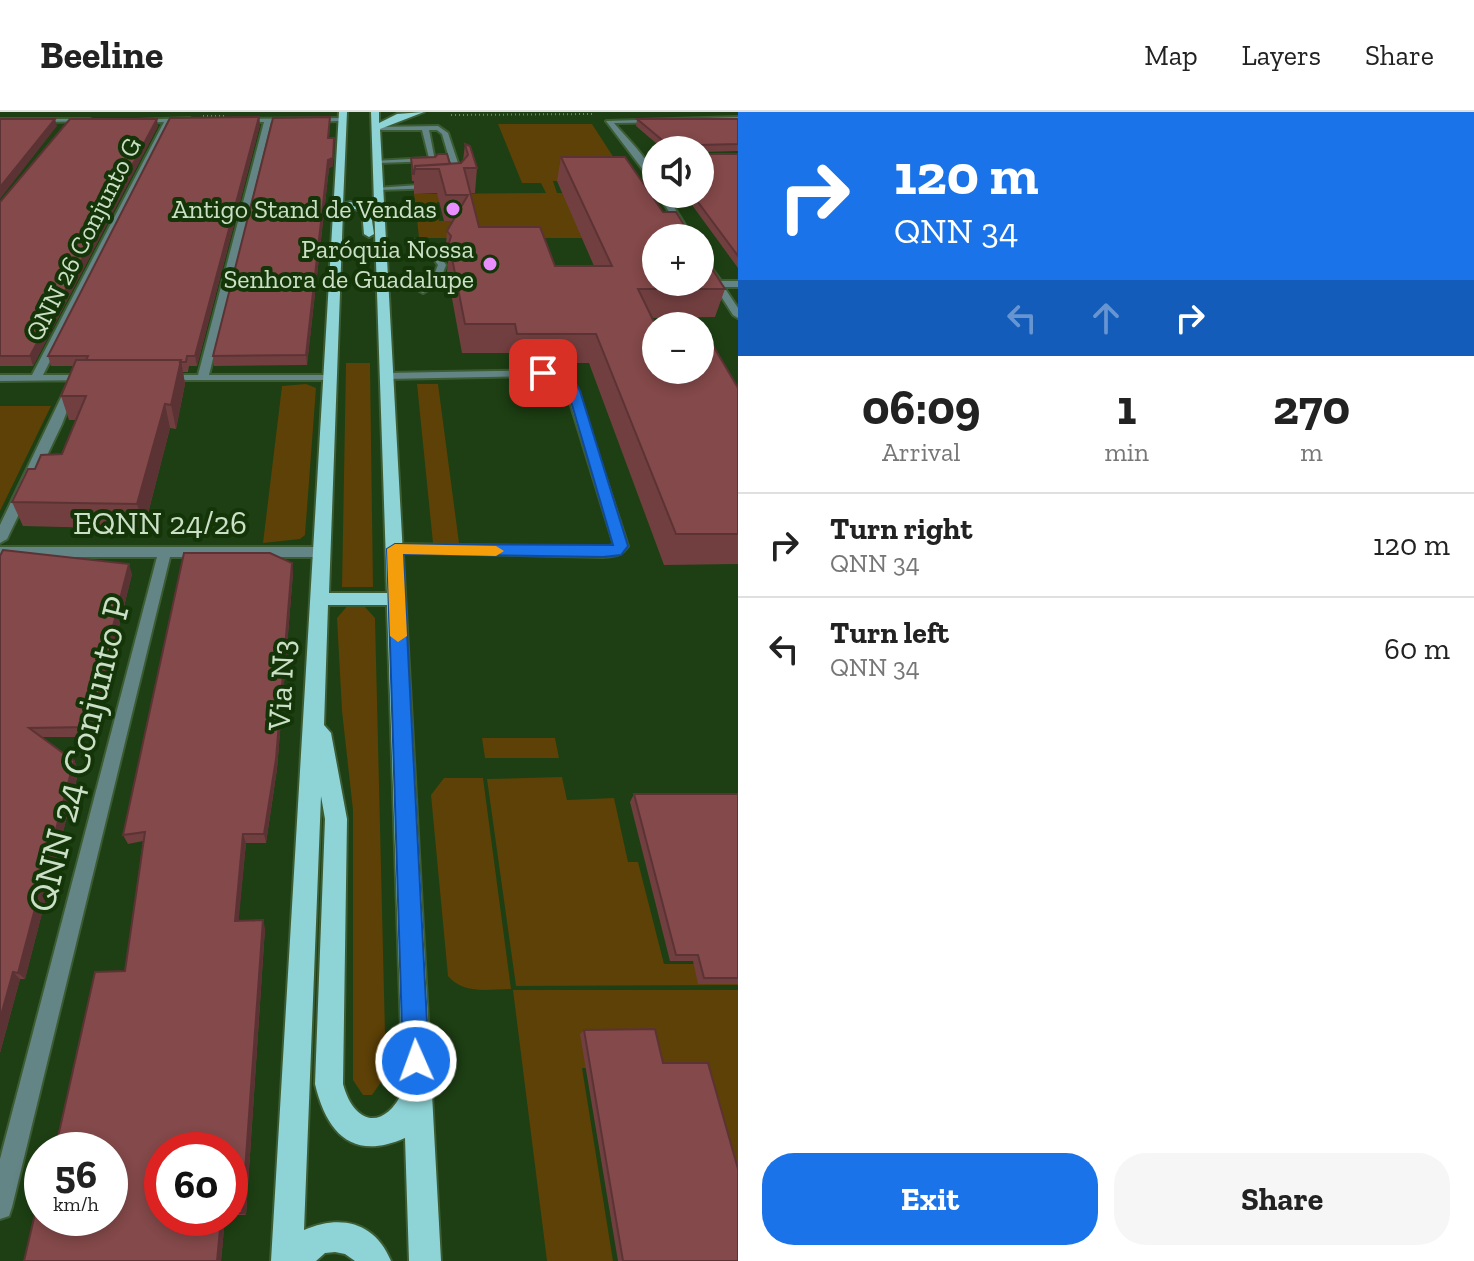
<!DOCTYPE html>
<html lang="en">
<head>
<meta charset="utf-8">
<style>
  :root { --surface:#fff; --page:#f6f6f6; --text:#222; --muted:#767676; --line:#e0e0e0; --accent:#1a73e8 }
  body { margin:0; font-family:"Zilla Slab",serif; background:var(--page); color:var(--text); height:100vh; display:flex; flex-direction:column; font-size:30px; white-space:nowrap }
  * { box-sizing:border-box; margin:0 }
  p { font-size:26px; color:var(--muted) }
  .icon { flex:none; width:44px; height:44px; fill:none; stroke:currentColor; stroke-width:2; stroke-linecap:round; stroke-linejoin:round }
  .map { position:relative; flex:1; overflow:hidden }
  .panel { display:flex; flex-direction:column; background:var(--surface); width:736px }
  .panel>* { flex:none }
  .hud { background:#1a73e8; color:#fff; overflow:hidden }
  .tools { position:absolute; left:642px; top:24px; display:grid; gap:16px }
  .tools a { display:grid; place-items:center; width:72px; height:72px; border-radius:50%; background:var(--surface); box-shadow:0 4px 12px #0003; font-size:40px }
  .speed { position:absolute; left:24px; top:1020px; display:flex; gap:16px; font-size:40px; font-weight:700; text-align:center }
  .speed>* { display:grid; place-content:center; width:104px; height:104px; border-radius:50%; background:var(--surface); box-shadow:0 4px 12px #0003; line-height:1 }
  .speed small { font-size:20px; font-weight:400 }
  .speed .limit { border:12px solid #d22; background:#fff; color:#111 }
  .pin { position:absolute; display:grid; place-items:center; width:68px; height:68px; color:#fff; margin:-34px; border-radius:16px; box-shadow:0 4px 12px #0006 }
  .me { position:absolute; width:88px; margin:-44px; rotate:358deg; stroke-linejoin:round; filter:drop-shadow(0 0 6px #0008) }
  .turn { display:flex; align-items:center; gap:28px; height:168px; padding:0 24px; font-size:36px }
  .turn .icon { width:104px; height:104px; stroke-width:2.5 }
  .turn b { display:block; font-size:56px; line-height:68px }
  .lanes { display:flex; align-items:center; height:76px; padding:0 24px; background:#0003; justify-content:center; gap:40px; direction:ltr }
  .lanes .off { opacity:.35 }
  .eta { display:flex; justify-content:space-evenly; align-items:center; height:136px; text-align:center }
  .eta b { font-size:48px; font-weight:700; line-height:56px }
  .button { display:flex; gap:16px; margin-top:auto; padding:16px 24px }
  .button a { flex:1; height:92px; border-radius:32px; background:var(--accent); color:#fff; font-size:32px; font-weight:700; line-height:92px; text-align:center }
  .button a+a { background:var(--page); color:var(--text) }
  ul { padding:0; list-style:none }
  li { display:flex; align-items:center; gap:24px; height:104px; padding:0 24px; border-top:2px solid var(--line) }
  li div { flex:1 }
  li b { display:block; font-size:30px }
  li em { font-style:normal }
  header { display:flex; align-items:center; gap:48px; box-sizing:border-box; height:112px; padding:0 40px; background:var(--surface); border-bottom:2px solid var(--line) }
  header strong { font-size:38px }
  nav { display:flex; gap:44px; margin-inline-start:auto; font-size:28px }
  main { display:flex; flex:1; min-height:0 }
  .map>svg:first-child { display:block }
</style>
</head>
<body>
<header>
<strong>Beeline</strong>
<nav><a>Map</a><a>Layers</a><a>Share</a></nav>
</header>
<main>
<div class="map">
<svg width="738" height="1149" viewBox="0 0 738 1149">
  <rect width="100%" height="100%" fill="#1d3f13"/>
  <path fill="#5d4106" d="M498 12H592L636 80 580 69H553L557 81 610 82 662 126H419L416 99H437L439 109H455L443 90H437V97L416 98 414 82 546 81 541 71H522Z
    M346 251H370L373 475H342Z
    M306 272 316 276 305 423 300 427 263 431 282 274Z
    M417 272H438L459 431H433Z
    M0 294H51L0 399Z
    M348 493 365 495 375 506 386 963 372 983H363L353 968V698L342 599 337 506Z
    M482 626H555L559 646H485Z
    M562 665 567 688 614 686 628 750H638L664 852H738V873L516 874 487 667Z
    M444 666H483L511 877C488 877 464 883 448 864L431 683Z
    M513 878H738V1090L636 957 582 956 613 1149H547Z"/>
  <g fill="none" stroke-linecap="round" stroke-linejoin="round">
    <defs>
      <path id="service" d="M438 14 448 21 463 66 460 72 453 70 455 66 442 22 437 18H429L435 49 378 51 374 49 429 46 422 18H376L374 15Z
        M434 72 437 76 379 78 375 76Z
        M414 128C430 128 438 141 446 153L439 171 423 181 418 178 432 168 438 153 429 140 414 132Z
        M543 258 574 269 628 434C621 444 614 444 603 445L390 440 388 437 395 432 603 435 614 433 564 271 542 264 387 267 382 264 387 261Z"/>
      <path id="minor" d="M738 5V9L614 11C628 28 656 52 656 75L606 9Z
        M190 6 192 9 170 10 43 263H88L93 266 92 268 0 269V263H32L164 10 137 11 135 8Z
        M343 6 345 9 271 10 209 263H330L335 266 334 268H159L158 266 163 263H198L264 10H241L239 7Z
        M0 7H90L93 9 0 11Z
        M658 82H666L693 126H685Z
        M700 141 721 169H738V175H724L738 196V206L733 203 700 151Z
        M72 270 77 273 62 312 7 427 0 431V413L67 273Z
        M0 435H321L328 440 321 445H170L12 1095 9 1104 0 1107V1047L157 445H0Z"/>
      <path id="primary" d="M339 0H347L343 92 350 90 370 95 374 122 369 125 364 122 362 99 351 96 343 99 329 481H387L371 0H379V11L397 2 424 0 380 17 441 1149H409L405 1026C353 1049 327 1022 315 972L325 707 321 684 304 1118C341 1102 375 1110 391 1149H355L345 1142 335 1140 325 1141 316 1149H271ZM328 493H387L403 979C384 1019 354 1013 343 972L347 707 331 621 324 613Z"/>
    </defs>
    <use href="#service" stroke="#3c5c33" stroke-width="4"/>
    <use href="#minor" stroke="#3c5c33" stroke-width="4"/>
    <use href="#primary" stroke="#3c5c33" stroke-width="4"/>
    <path stroke="#6a8662" stroke-width="2" stroke-dasharray="1 3" stroke-linecap="butt" d="M451 3 593 2
      M203 4H225"/>
    <use href="#service" fill="#648586" fill-rule="evenodd"/>
    <use href="#minor" fill="#648586" fill-rule="evenodd"/>
    <use href="#primary" fill="#8ed3d6" fill-rule="evenodd"/>
  </g>
  <path fill="#723f40" d="M259 5 260 13 197 254H189L188 260H183L185 272 176 317 170 316 144 417 23 414 12 390 35 357 62 342 76 308H69L61 284 74 254H51L48 244Z
    M637 7H738V39L701 40 702 42H738V156L684 82H700V38H664L636 14Z
    M330 12 329 26H334L333 54 329 56 307 253 214 254 213 244Z
    M158 14 33 254H0V90Z
    M465 32 477 56 475 81H471L479 115 555 154H594L557 69 561 45 663 100 725 177 715 205 652 206 656 258 738 276V452L664 453 589 251H513L510 241H462L447 159 448 150 445 146 447 119 453 109H444L437 81 414 82V69H412L411 53V46L435 45 450 52 461 51 463 49Z
    M0 444 132 462 116 527 120 536 93 625H41L74 649 79 658 25 867H20L0 941Z
    M293 461 277 657 266 731H246L238 809 265 816 246 1103H230V1038L162 1106H225L221 1149 56 1034 125 859 143 729 128 732 123 723Z
    M634 682H738V872H698L693 849H670L630 690Z
    M584 918 663 951 738 1149H618L580 922Z"/>
  <path fill="#5c3334" d="M259 5 260 13 197 254 195 244Z
    M55 7 57 14 0 87V75Z
    M157 7 158 14 33 254 30 244Z
    M334 26 333 54 329 56 307 253 306 243 328 48Z
    M181 248 185 272 176 317 171 293Z
    M165 292 170 316 144 417 137 392Z
    M292 451 293 461 277 657 266 731 264 722Z
    M129 452 132 462 116 527 120 536 93 625 88 615Z
    M74 649 79 658 25 867 18 861Z
    M243 722 246 731 238 816 235 809Z
    M263 808 265 816 246 1103 242 1101Z
    M13 860 20 867 0 941V907Z
    M221 1106H225L221 1149H217Z"/>
  <path fill="#84494a" stroke="#5c3334" stroke-width="2" d="M259 5 195 244H187L186 250H180L181 248H86L88 244H48L170 6Z
    M330 5 328 26H334L333 46 328 48 306 243 213 244 273 6Z
    M0 7H55L0 75Z
    M70 7H157L30 244H0V90Z
    M637 7H738V32L700 33 702 42H738V144L692 82H700V38H674Z
    M465 32 470 34 477 56H464L479 115H540L555 154H612L561 45H625L663 100H676L692 126H656V170H700V138L725 177H638L656 214V258H700V224L708 225 738 276V422H676L596 222H517L515 212H465L449 131 451 124 447 119 468 83H446L439 57H415V54L461 51 468 43Z
    M438 42H447L450 52 415 54 414 62H413L411 46 435 45Z
    M76 248H181L171 293 165 292 137 392 12 390 28 357H35L41 343 62 342 86 284H61Z
    M3 438 129 452 110 526H116L88 615 29 616 74 649 18 861 13 860 0 907V444Z
    M184 441H270L292 451 276 647 264 722H243L235 809 263 808 242 1101H230V1038H162V1106H221L217 1149H24L42 1072V1106H110V1038H50L51 1034H56L95 860 125 859 145 720 123 723Z
    M634 682H738V866H704L698 843H676Z
    M655 917 663 951H708L738 1057V1149H623L584 918Z"/>
  <path fill="#1a73e8" stroke="#114b97" stroke-width="2" d="M543 257 573 266 580 279 628 434 621 443 603 445 403 442 429 949 425 958 416 962 407 958 403 949 387 437 395 432 613 433 568 279 564 271 539 264V258Z"/>
  <path fill="#f59e0b" d="M395 432 496 434 504 439 496 444 403 442 407 524 398 530 390 524 387 437Z"/>
  <g fill="#e88eff" stroke="#133508" stroke-width="3">
    <circle cx="453" cy="97" r="8"/>
    <circle cx="490" cy="152" r="8"/>
  </g>
  <g text-anchor="middle" dominant-baseline="central" stroke-width="8" stroke-linejoin="round" paint-order="stroke">
    <g font-size="26" fill="#cbe0c6" stroke="#133508" text-anchor="end">
      <text x="437" y="97">Antigo Stand de Vendas</text>
      <text x="474" y="137">Paróquia Nossa<tspan x="474" dy="30">Senhora de Guadalupe</tspan></text>
    </g>
    <g font-size="26" fill="#cbe0c6" stroke="#133508">
      <text transform="translate(83 127) rotate(-63)">QNN 26 Conjunto G</text>
    </g>
    <g font-size="32" fill="#cbe0c6" stroke="#133508">
      <text x="160" y="411">EQNN 24/26</text>
      <text transform="translate(281 573) rotate(-87)">Via N3</text>
    </g>
    <g font-size="38" fill="#cbe0c6" stroke="#133508">
      <text transform="translate(79 642) rotate(-76)">QNN 24 Conjunto P</text>
    </g>
  </g>
</svg>
<div class="tools">
<a><svg class="icon" aria-label="sound" viewBox="0 0 24 24"><path d="M4 9h4l5-4v14l-5-4H4zM17 9q2 3 0 6"/></svg></a>
<a>+</a>
<a>−</a>
</div>
<div class="speed"><div>56<small>km/h</small></div><div class="limit">60</div></div>
<div class="pin" style="left:543px;top:261px;background:#d93025"><svg class="icon" aria-label="arrive" viewBox="0 0 24 24"><path d="M6 21V4h12l-3 4 3 4H6"/></svg></div>
<svg class="me" style="left:416px;top:949px" viewBox="-20 -20 40 40"><circle r="17" fill="#1a73e8" stroke="#fff" stroke-width="3"/><path d="M0-11L8 9 0 5-8 9z" fill="#fff"/></svg>
</div>
<section class="panel">
<div class="hud">
<div class="turn"><svg class="icon" aria-label="right" viewBox="0 0 24 24"><path d="M7 20v-9h11M14 6l5 5-5 5"/></svg><div><b>120 m</b>QNN 34</div></div>
<div class="lanes"><svg class="icon off" aria-label="left" viewBox="0 0 24 24"><path d="M17 20v-9H6M10 6l-5 5 5 5"/></svg><svg class="icon off" aria-label="ahead" viewBox="0 0 24 24"><path d="M12 20V5M6 11l6-6 6 6"/></svg><svg class="icon" aria-label="right" viewBox="0 0 24 24"><path d="M7 20v-9h11M14 6l5 5-5 5"/></svg></div>
</div>
<div class="eta">
<div><b>06:09</b><p>Arrival</p></div>
<div><b>1</b><p>min</p></div>
<div><b>270</b><p>m</p></div>
</div>
<ul>
<li><svg class="icon" aria-label="right" viewBox="0 0 24 24"><path d="M7 20v-9h11M14 6l5 5-5 5"/></svg><div><b>Turn right</b><p>QNN 34</p></div><em>120 m</em></li>
<li><svg class="icon" aria-label="left" viewBox="0 0 24 24"><path d="M17 20v-9H6M10 6l-5 5 5 5"/></svg><div><b>Turn left</b><p>QNN 34</p></div><em>60 m</em></li>
</ul>
<div class="button"><a>Exit</a><a>Share</a></div>
</section>
</main>
</body>
</html>
